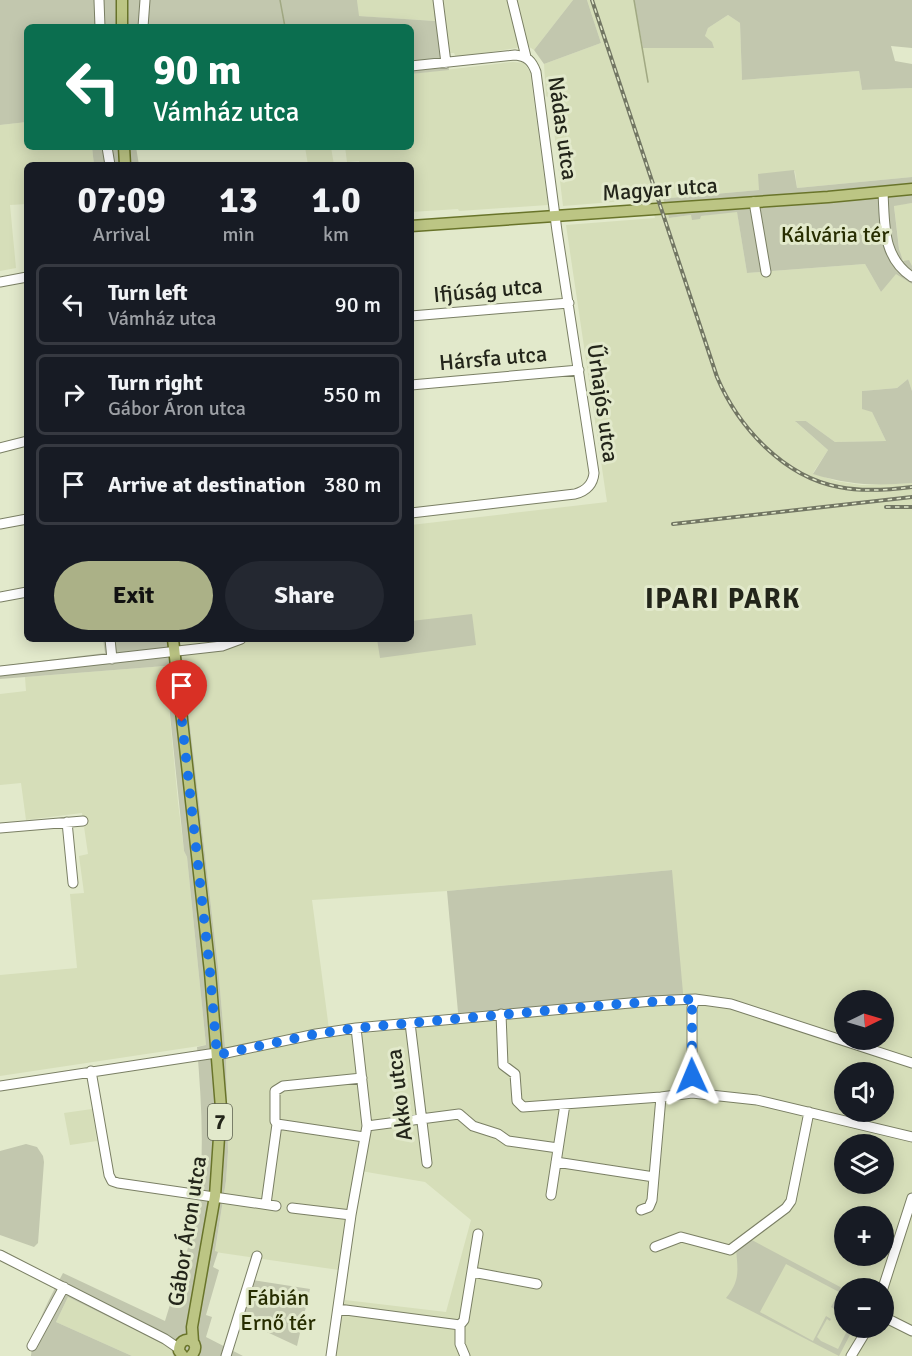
<!DOCTYPE html>
<html lang="en">
<head>
<meta charset="utf-8">
<style>
  :root { --surface:#171b24; --page:#242831; --text:#f1f3f6; --muted:#9ea1a6; --line:#363941; --accent:#abb187 }
  body { margin:0; font-family:Signika,sans-serif; background:var(--page); color:var(--text); height:100vh; display:flex; flex-direction:column; font-size:22px; white-space:nowrap }
  * { box-sizing:border-box; margin:0 }
  p { font-size:20px; color:var(--muted) }
  .icon { flex:none; width:33px; height:33px; fill:none; stroke:currentColor; stroke-width:2; stroke-linecap:round; stroke-linejoin:round }
  .map { position:relative; flex:1; overflow:hidden }
  .drawer { position:absolute; left:24px; top:162px; width:390px; height:480px; display:flex; flex-direction:column; background:var(--surface); border-radius:9px; box-shadow:0 3px 15px #0003 }
  .drawer>* { flex:none }
  .hud { position:absolute; left:24px; top:24px; width:390px; height:126px; border-radius:9px; box-shadow:0 3px 15px #0003; background:#0b6e4f; color:#fff; overflow:hidden }
  .needle { width:39px; rotate:85deg }
  .buttons { position:absolute; left:834px; top:990px; display:grid; gap:12px }
  .buttons a { display:grid; place-items:center; width:60px; height:60px; border-radius:50%; background:var(--surface); box-shadow:0 3px 15px #0003; font-size:30px }
  .pin { position:absolute; display:grid; place-items:center; width:51px; height:51px; color:#fff; margin:-62px -26px; border-radius:50% 50% 50% 0; rotate:-45deg; box-shadow:0 0 6px #0007 }
  .pin .icon { rotate:45deg }
  .me { position:absolute; width:66px; margin:-33px; rotate:359deg; stroke-linejoin:round; filter:drop-shadow(0 0 4px #0008) }
  .turn { display:flex; align-items:center; gap:21px; height:126px; padding:0 30px; font-size:27px }
  .turn .icon { width:78px; height:78px; stroke-width:2.5 }
  .turn b { display:block; font-size:42px; line-height:51px }
  .eta { display:flex; justify-content:space-evenly; align-items:center; height:102px; text-align:center }
  .eta b { font-size:36px; font-weight:800; line-height:42px }
  .action { display:flex; gap:12px; margin-top:auto; padding:12px 30px }
  .action a { flex:1; height:69px; border-radius:36px; background:var(--accent); color:#111; font-size:24px; font-weight:800; line-height:69px; text-align:center }
  .action a+a { background:var(--page); color:var(--text) }
  ul { padding:0; list-style:none }
  li { display:flex; align-items:center; gap:18px; height:81px; margin:0 12px 9px; padding:0 18px; border:3px solid var(--line); border-radius:9px }
  li div { flex:1 }
  li b { display:block; font-size:22px }
  li em { font-style:normal }
  .map>svg:first-child { display:block }
</style>
</head>
<body>
<div class="map">
<svg width="912" height="1356" viewBox="0 0 912 1356">
  <rect width="100%" height="100%" fill="#e2e9cb"/>
  <path fill="#d6deb9" fill-rule="evenodd" d="M357 0H433L436 21 358 16Z
    M441 0H509L520 45 517 48 456 57 454 53H448Z
    M515 0H573L534 50 525 44Z
    M587 0H634L643 48 705 36 708 28 728 15 740 23 742 80 859 71 862 90 912 88V177L797 188 795 171 759 190 670 198 661 189 669 218 691 215 700 219V216L737 211 747 273 865 264 881 292 896 273 912 284V391L908 379 897 388 862 391 886 441 835 442 806 421 796 422 828 450 813 473 836 481 862 485 912 483V1356H334L345 1300 446 1312 471 1220 425 1182 355 1170 339 1270 215 1252 226 1181 228 1152 226 1058 218 967 180 639H411V525L607 502 566 225 655 218 650 199 563 206 551 106 549 98 546 96 544 64 601 43ZM672 870 459 1023 330 1037 312 900 447 891ZM844 1000H884V1040H844ZM844 1072H884V1112H844ZM844 1144H884V1184H844ZM844 1216H884V1256H844ZM844 1288H884V1328H844Z
    M513 62 524 63 530 72 548 205 459 211 458 209 411 212V165H360L359 161 347 162 345 147H411V74Z
    M27 122V147H92L94 165H27V204L10 205 16 268 0 271V125Z
    M305 147H331L334 165H308Z
    M912 203V266L904 261 900 256 894 205Z
    M165 666 178 802 184 851 187 857 206 1045 0 1076V975L77 968 70 894 84 893 79 856 88 854 82 813 26 820 21 783 0 785V694L26 691 25 677Z
    M92 1109 97 1141 70 1145 64 1113Z
    M68 1297 171 1348 173 1356H132L56 1322Z"/>
  <path fill="#c2c7ae" d="M0 0H357L359 16 435 21 433 0H441L449 70 411 74V27H27V122L0 125Z
    M573 0H587L601 43 544 64 534 50Z
    M634 0H912V48L891 46 895 61 912 64V88L862 90 859 71 742 80 740 23 728 15 708 28 705 36 712 42 714 48H643Z
    M92 147H136L139 165H94Z
    M794 170 797 188 912 177V203L894 206 899 249 903 261 909 260 912 266V284L896 274 881 292 865 264 747 273 737 212 701 216 700 219 692 220 691 215 669 218 660 188 670 198 759 190 758 174Z
    M908 379 912 391V483C875 486 849 485 813 474L828 450 795 421H806L835 442 886 441 872 412 862 409V391L897 388Z
    M472 614 476 645 380 658 377 639H411V621Z
    M103 639H180L218 967 226 1058 228 1152 226 1181 215 1251 218 1252 213 1267 219 1270 206 1315 212 1317 206 1337 243 1356H173L171 1348 68 1297 56 1322 132 1356H31C34 1325 49 1300 63 1273L165 1321C177 1281 193 1241 198 1200 205 1150 201 1097 197 1047L206 1045 187 857 184 851 165 666 0 679V666L105 653Z
    M672 870 684 1004 459 1023 447 891Z
    M26 1144 37 1147 43 1156 44 1162 38 1243 34 1247 0 1235V1151Z
    M750 1239 844 1289V1315L831 1307 839 1292 786 1264 760 1312 813 1341 826 1316 831 1319 830 1321 827 1319 817 1337 821 1341 838 1349 848 1329 852 1331 839 1356 726 1298C740 1281 738 1271 736 1249Z
    M252 1280 310 1289 297 1346 241 1320Z"/>
  <g fill="none" stroke-linecap="round" stroke-linejoin="round">
    <path stroke="#a1a983" stroke-width="1.5" d="M280 0 285 27
      M634 0 648 82"/>
    <defs>
      <path id="minor" d="M99 0 100 27
        M438 0 446 63
        M512 0 526 57
        M143 27 145 0
        M411 66 515 55C527 56 532 61 536 72L557 231 594 473C593 484 586 491 575 494L411 513
        M107 147 110 165
        M883 193C885 225 882 257 912 277
        M754 202 766 272
        M0 282 27 277
        M411 316 569 303
        M411 385 579 370
        M0 448 27 441
        M0 524 27 519
        M0 597 27 592
        M110 639 112 659
        M0 671 222 646 241 639
        M67 822 73 883
        M0 828 83 821
        M501 1014 503 1065 515 1074 517 1101 523 1107 661 1097 692 1093 757 1100 912 1137
        M410 1023 427 1163
        M217 1055 316 1034 356 1028 652 1001 695 999 731 1004 912 1063
        M91 1071 109 1175 112 1181 118 1183 276 1206
        M0 1086 216 1053
        M692 1093V1008L695 999
        M277 1124 364 1137
        M367 1126 459 1114 473 1126 498 1134 508 1141 558 1148
        M556 1162 654 1177
        M551 1195 565 1104
        M266 1204 277 1124 275 1121V1091L283 1086 362 1078
        M292 1208 351 1215
        M641 1210 649 1207 652 1200 661 1097
        M655 1247 681 1237 730 1250 786 1208 791 1201 809 1112
        M0 1255 165 1339 178 1348
        M472 1272 537 1284
        M883 1288 912 1198
        M338 1309 460 1325V1344L465 1356
        M884 1317 912 1331
        M460 1325 464 1320 478 1234
        M32 1346 64 1287
        M226 1356 257 1256
        M331 1356 351 1215 367 1126 356 1028
        M851 1356 868 1328"/>
      <path id="major" d="M122 27V0
        M124 147 125 165
        M411 226 828 197 912 189
        M173 639 210 972 221 1108 215 1196 192 1327 193 1342
        M183 1356 179 1351C179 1331 205 1341 191 1356"/>
    </defs>
    <use href="#minor" stroke="#7a7f64" stroke-width="11"/>
    <use href="#major" stroke="#69742a" stroke-width="13"/>
    <use href="#minor" stroke="#fff" stroke-width="9"/>
    <use href="#major" stroke="#bcc584" stroke-width="10"/>
    <defs>
      <path id="rail" d="M592 0 717 377C738 427 784 477 839 487 863 492 888 490 912 487
        M886 507H912
        M673 524 912 497"/>
    </defs>
    <use href="#rail" stroke="#727663" stroke-width="4"/>
    <use href="#rail" stroke="#e2e9cb" stroke-width="1.5" stroke-dasharray="4.5" stroke-linecap="butt"/>
  </g>
  <g fill="none" stroke-linecap="round" stroke-linejoin="round">
    <path stroke="#1a73e8" stroke-width="10" stroke-dasharray="0 18" d="M182 722 210 972 217 1055 316 1034 356 1028 620 1004 695 999 692 1008V1076"/>
  </g>
  <g text-anchor="middle" dominant-baseline="central" stroke-width="6" stroke-linejoin="round" paint-order="stroke">
    <rect fill="#e2e9cb" stroke="#5c604f" stroke-width="1.5" x="208" y="1104" width="24" height="36" rx="4.5"/>
    <g font-size="21" font-weight="bold" fill="#23251a">
      <text x="220" y="1122">7</text>
    </g>
    <g font-size="22" fill="#23251a" stroke="#e2e9cb">
      <text transform="translate(563 128) rotate(82)">Nádas utca</text>
      <text transform="translate(660 189) rotate(-4)">Magyar utca</text>
      <text transform="translate(488 290) rotate(-5)">Ifjúság utca</text>
      <text transform="translate(493 358) rotate(-5)">Hársfa utca</text>
      <text transform="translate(603 403) rotate(82)">Űrhajós utca</text>
      <text transform="translate(399 1095) rotate(-97)">Akko utca</text>
      <text transform="translate(187 1231) rotate(-81)">Gábor Áron utca</text>
    </g>
    <g font-size="22" fill="#272d00" stroke="#e2e9cb">
      <text x="835" y="234">Kálvária tér</text>
      <text x="278" y="1297">Fábián<tspan x="278" dy="25">Ernő tér</tspan></text>
    </g>
    <g font-size="28" font-weight="bold" letter-spacing="1.5" fill="#23251a" stroke="#e2e9cb">
      <text x="723" y="599">IPARI PARK</text>
    </g>
  </g>
</svg>
<div class="buttons">
<a><svg class="needle" viewBox="-14 -14 28 28"><path d="M0-13l5 13h-10z" fill="#e53935"/><path d="M0 13l5-13h-10z" fill="#9ea1a6"/></svg></a>
<a><svg class="icon" aria-label="sound" viewBox="0 0 24 24"><path d="M4 9h4l5-4v14l-5-4H4zM17 9q2 3 0 6"/></svg></a>
<a><svg class="icon" aria-label="layers" viewBox="0 0 24 24"><path d="M12 4l9 5-9 5-9-5zM3 14l9 5 9-5"/></svg></a>
<a>+</a>
<a>−</a>
</div>
<div class="pin" style="left:182px;top:722px;background:#d93025"><svg class="icon" aria-label="arrive" viewBox="0 0 24 24"><path d="M6 21V4h12l-3 4 3 4H6"/></svg></div>
<svg class="me" style="left:692px;top:1076px" viewBox="-20 -20 40 40"><path d="M0-17L14 15 0 8-14 15z" fill="#1a73e8" stroke="#fff" stroke-width="4"/></svg>
<div class="hud">
<div class="turn"><svg class="icon" aria-label="left" viewBox="0 0 24 24"><path d="M17 20v-9H6M10 6l-5 5 5 5"/></svg><div><b>90 m</b>Vámház utca</div></div>
</div>
<section class="drawer">
<div class="eta">
<div><b>07:09</b><p>Arrival</p></div>
<div><b>13</b><p>min</p></div>
<div><b>1.0</b><p>km</p></div>
</div>
<ul>
<li><svg class="icon" aria-label="left" viewBox="0 0 24 24"><path d="M17 20v-9H6M10 6l-5 5 5 5"/></svg><div><b>Turn left</b><p>Vámház utca</p></div><em>90 m</em></li>
<li><svg class="icon" aria-label="right" viewBox="0 0 24 24"><path d="M7 20v-9h11M14 6l5 5-5 5"/></svg><div><b>Turn right</b><p>Gábor Áron utca</p></div><em>550 m</em></li>
<li><svg class="icon" aria-label="arrive" viewBox="0 0 24 24"><path d="M6 21V4h12l-3 4 3 4H6"/></svg><div><b>Arrive at destination</b></div><em>380 m</em></li>
</ul>
<div class="action"><a>Exit</a><a>Share</a></div>
</section>
</div>
</body>
</html>
